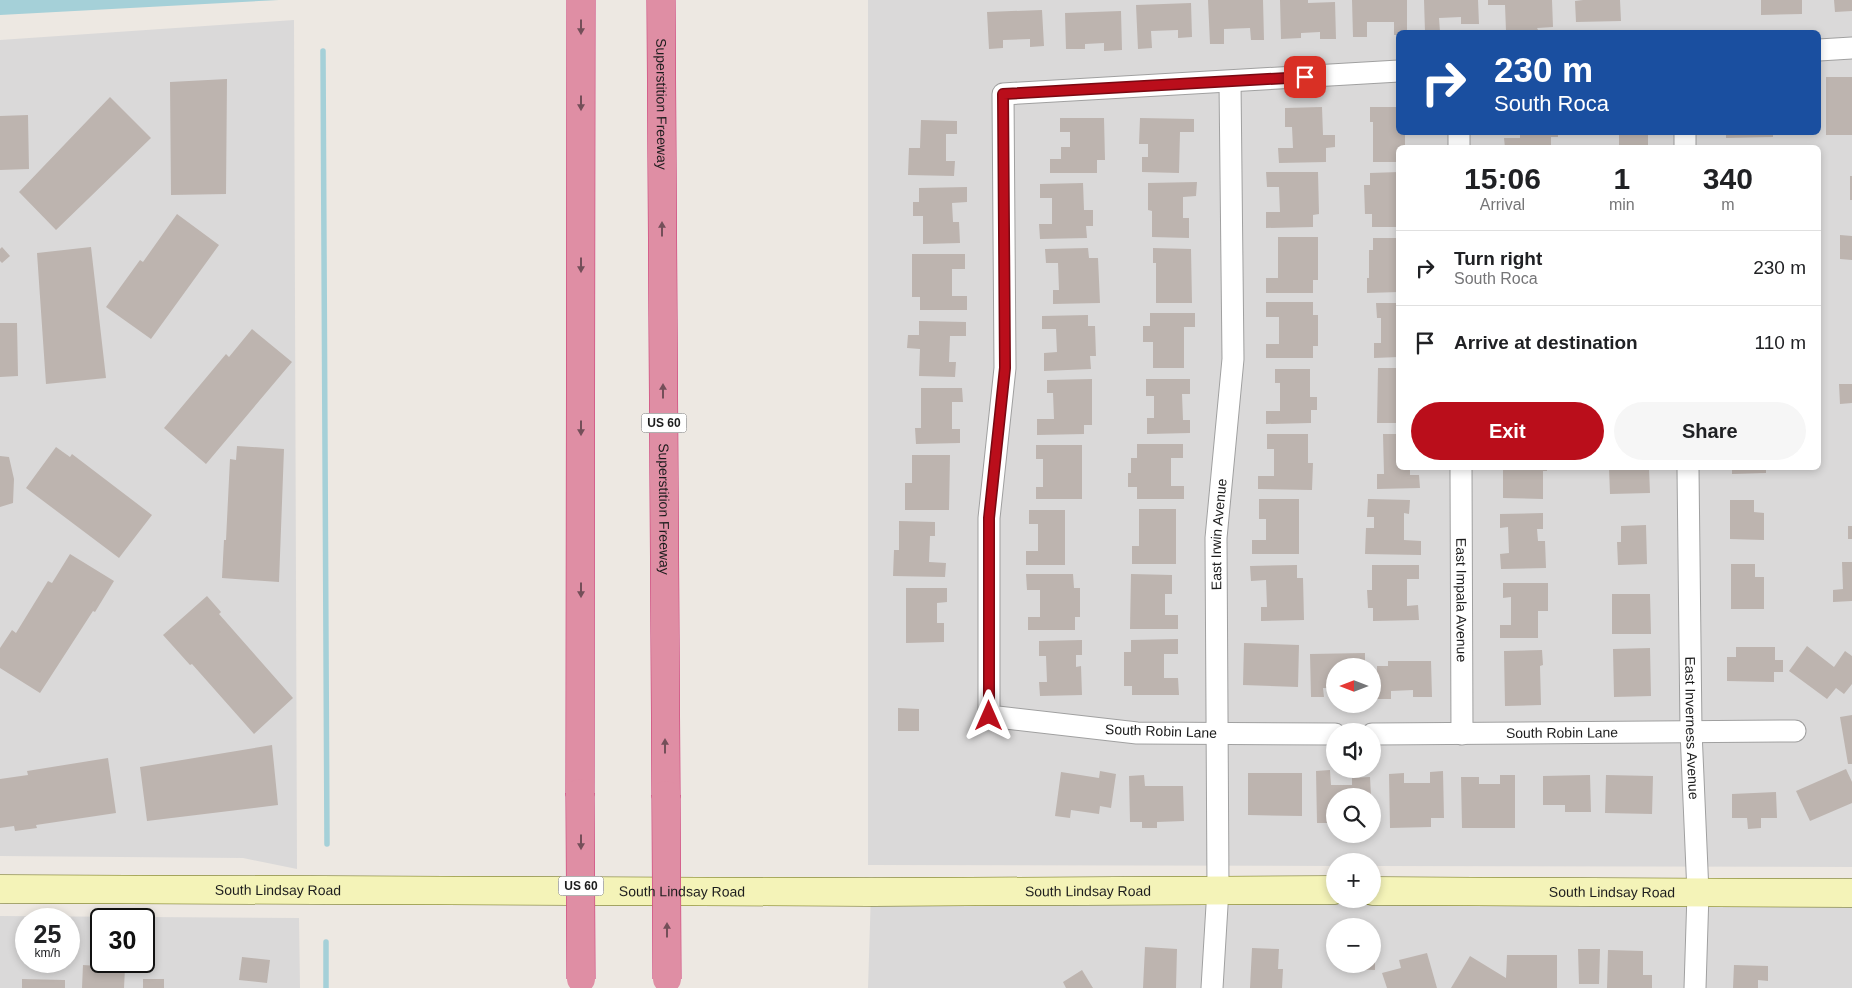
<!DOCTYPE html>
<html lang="en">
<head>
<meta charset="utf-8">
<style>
  :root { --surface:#fff; --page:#f6f6f6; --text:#202124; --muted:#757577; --line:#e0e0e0; --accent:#ba0e1b }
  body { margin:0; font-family:Arial,sans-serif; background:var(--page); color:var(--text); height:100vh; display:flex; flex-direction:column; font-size:19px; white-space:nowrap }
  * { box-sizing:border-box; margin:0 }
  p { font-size:16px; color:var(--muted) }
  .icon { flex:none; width:28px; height:28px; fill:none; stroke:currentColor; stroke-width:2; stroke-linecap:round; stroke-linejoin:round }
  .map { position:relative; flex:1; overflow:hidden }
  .side { position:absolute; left:1396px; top:145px; width:425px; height:325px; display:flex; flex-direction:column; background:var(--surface); border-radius:8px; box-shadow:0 2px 8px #0003 }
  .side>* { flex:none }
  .banner { position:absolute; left:1396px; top:30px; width:425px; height:105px; border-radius:8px; box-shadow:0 2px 8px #0003; background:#1a4fa0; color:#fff; overflow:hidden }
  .needle { width:32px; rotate:270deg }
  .fabs { position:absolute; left:1326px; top:658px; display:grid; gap:10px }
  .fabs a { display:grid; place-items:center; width:55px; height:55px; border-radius:50%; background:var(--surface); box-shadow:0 2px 8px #0003; font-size:25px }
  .speed { position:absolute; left:15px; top:908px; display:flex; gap:10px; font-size:25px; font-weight:700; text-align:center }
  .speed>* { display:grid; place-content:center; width:65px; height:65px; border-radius:50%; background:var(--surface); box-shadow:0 2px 8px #0003; line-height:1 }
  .speed small { font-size:12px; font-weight:400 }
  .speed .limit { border:2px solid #111; border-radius:8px; background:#fff; color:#111 }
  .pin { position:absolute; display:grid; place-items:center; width:42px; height:42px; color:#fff; margin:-21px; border-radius:10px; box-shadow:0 2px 8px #0006 }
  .me { position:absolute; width:55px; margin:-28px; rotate:0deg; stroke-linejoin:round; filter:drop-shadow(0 0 4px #0008) }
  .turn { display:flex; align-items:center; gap:18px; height:105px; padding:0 15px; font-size:22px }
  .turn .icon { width:65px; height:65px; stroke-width:2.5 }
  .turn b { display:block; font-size:35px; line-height:42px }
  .eta { display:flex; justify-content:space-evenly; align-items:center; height:85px; text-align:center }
  .eta b { font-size:30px; font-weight:600; line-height:35px }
  .primary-button { display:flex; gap:10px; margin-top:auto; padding:10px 15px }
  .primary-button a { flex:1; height:58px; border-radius:30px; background:var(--accent); color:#fff; font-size:20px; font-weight:600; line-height:58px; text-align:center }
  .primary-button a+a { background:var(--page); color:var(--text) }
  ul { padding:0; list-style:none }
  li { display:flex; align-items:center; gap:15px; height:75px; padding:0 15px; border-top:1px solid var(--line) }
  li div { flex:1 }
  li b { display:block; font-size:19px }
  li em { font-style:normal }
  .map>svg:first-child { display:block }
</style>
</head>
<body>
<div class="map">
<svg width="1852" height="988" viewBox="0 0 1852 988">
  <rect width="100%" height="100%" fill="#ede8e2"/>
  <path fill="#dad9d9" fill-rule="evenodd" d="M868 0H1852V867L1373 866 1372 861H1335V866L868 865ZM1399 32H1819V132H1399ZM1399 148H1819V468H1399ZM1335 666H1372V704H1335ZM1335 731H1372V769H1335ZM1335 796H1372V834H1335Z
    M294 20 297 869 243 858 0 856V40Z
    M871 892 1335 899 1852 893V988H868ZM1335 926H1372V964H1335Z
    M0 916 299 918 300 988H0ZM26 919H69V961H26ZM101 919H144V961H101Z"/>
  <path fill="#a5d0d8" d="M0 0H279L0 15Z"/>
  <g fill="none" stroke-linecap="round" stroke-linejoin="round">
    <path stroke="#a5d0d8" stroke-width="5.5" d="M323 51 327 844
      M326 942V988"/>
  </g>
  <path fill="#bdb4af" d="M1208 0H1263L1264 40H1251L1250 28 1224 29V44H1210Z
    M1280 0H1308V3L1335 2 1336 39H1320V32L1301 33V38L1281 39Z
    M1352 0H1407V32H1399V35H1394V22H1367V37H1353Z
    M1424 0H1478L1479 24H1461V17L1439 18 1440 32H1425Z
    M1488 0H1552L1553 27 1537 28 1538 30 1506 31 1505 5H1488Z
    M1583 0H1620L1621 21 1576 22 1575 1Z
    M1761 0H1802V14L1761 15Z
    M1834 0H1852V11L1835 12Z
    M1191 3 1192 37 1178 38V30L1151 31 1152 48 1138 49 1136 5Z
    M1042 10 1044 46 1030 47V39L1003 40V48L989 49 987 12Z
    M1121 11 1122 50 1104 51V43L1085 44V49H1066L1065 13Z
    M1826 77H1852V135H1826Z
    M227 79 226 194 171 195 170 82Z
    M110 97 151 138 56 230 19 192Z
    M1322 107 1323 135H1335V147L1326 148V162L1279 163 1278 148H1293L1292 127H1285V108Z
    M1370 107H1399V132H1405V148H1399V162H1373V122H1370Z
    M28 115 29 169 0 170V116Z
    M1060 118H1104L1105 160H1097V173H1050V159H1061V147H1070V132H1060Z
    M1140 118 1194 119V132H1180L1179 173 1142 172V157H1148V144H1139Z
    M921 120 957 121V134H946V161H955L954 176 908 175 909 148H920Z
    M1520 132H1558V137H1551V148H1505L1504 138H1520Z
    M1619 132H1648V148H1619Z
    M1726 132H1773V137L1726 138Z
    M1266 172H1318L1319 214 1313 215V227L1266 228V212H1280L1279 187H1267Z
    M1399 172V227H1372V214H1365L1364 185H1370V173Z
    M1850 176H1852V200H1850Z
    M1197 182 1196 196 1183 197V218H1189V238L1152 237V211L1148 210V183Z
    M1083 183 1084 210H1093V226H1086L1087 238 1040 239 1039 224H1052V198H1040V184Z
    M967 187V202L952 203 953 222H959L960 243 923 244V216H913V202H919V188Z
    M177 214 219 245 151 339 106 307 140 260 143 262Z
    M1840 235 1852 236V260L1840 259Z
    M1278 237H1318V280H1313V293H1266V278H1278Z
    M1373 238H1399V292L1367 293V278H1369V250H1373Z
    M2 247 10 256 2 263 0 261V249Z
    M91 247 106 378 46 384 37 253Z
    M1088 248 1089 258H1098L1100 303 1053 304V290H1059L1058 263H1046L1045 249Z
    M1153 248 1191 249 1192 303H1156V263H1153Z
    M912 254H965V269H952V296H967V310H920V297H912Z
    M1266 302H1313V315H1318V346H1313V358H1266V344H1279V317H1266Z
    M1376 303H1399V357L1374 358V343H1381V318H1377Z
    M1150 313H1195V327H1184V368H1153V342H1143V326H1150Z
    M1088 315V326H1095L1096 356H1090L1091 369 1044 371V353L1057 352 1056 329H1042V316Z
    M919 321 966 322V336H950L949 362H956L955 377 919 376 920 349 907 348 908 335H919Z
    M0 323H17L18 376 0 377Z
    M252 329 292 362 206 464 164 428 226 354 229 357Z
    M1378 368H1399V423H1377Z
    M1275 369H1310V397H1317V410H1311V423L1266 424V411H1280V383H1275Z
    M1092 379V425H1084V434L1037 435V419H1054L1053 393H1047V380Z
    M1146 379H1190V394H1182L1183 420H1190V433L1147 434V418H1154V396H1146Z
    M1839 384H1852V403L1840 404Z
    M921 388H962L963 402H952V429H960V443L916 444 915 428H921Z
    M1267 434H1308V463H1313L1312 490 1258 489V476H1274V449H1267Z
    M1383 434H1399V468H1410V475H1419L1420 488 1377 489V474H1384Z
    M1137 444H1183V458H1171V486H1184V499H1137V487H1128V473H1131V458H1137Z
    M1036 445H1082V499H1036V487H1043V459H1036Z
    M237 446 284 449 279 582 222 578 224 540H226L230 459 236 460Z
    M56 447 70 457 72 454 152 515 119 558 26 488Z
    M912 455H950L949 510H905V483H912Z
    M0 456 9 457 14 479 13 503 0 507Z
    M1503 468H1547V471H1543V499L1503 498Z
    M1609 468H1649L1650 493 1610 494Z
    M1732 468H1766V473L1732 474Z
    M1259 499H1299V554H1252V540H1266V519H1259Z
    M1368 499 1410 500 1409 514 1404 513V540L1421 541V555L1365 554 1366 528H1374V517H1367Z
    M1730 500H1754V512L1764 513V540L1730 539Z
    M1139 509H1176V564H1132V546H1139Z
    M1029 510H1065V565H1026V551H1038V524H1029Z
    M1543 513V529H1537L1538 541H1545L1546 568 1501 569 1500 554 1509 553 1508 527 1500 528V514Z
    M899 521 935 522V536H930L929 562 946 563 945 577 893 576 894 550H899Z
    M1646 525 1647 564 1618 565 1617 542H1621V526Z
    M1848 526H1852V539H1848Z
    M70 554 114 581 95 612 93 611 40 693 0 668V648L12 630 16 633 48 581 52 583Z
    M1842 562H1852V601L1833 602V590L1843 589Z
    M1731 564H1755V577H1764V609H1731Z
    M1297 565V578H1303L1304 620 1261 621V607H1267L1266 580 1251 581 1250 566Z
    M1372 565H1419V579H1407V606L1418 605 1419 620 1373 621V608H1368L1367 590H1372Z
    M1026 574H1073L1074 588H1080V617H1075V630H1028V617H1040V590H1027Z
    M1131 574 1172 575V594H1165V615H1178V629H1130Z
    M1503 583H1548V611H1538V638H1500V625H1511V597L1503 598Z
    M906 588H947V602L937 603V623H944V642L906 643Z
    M1612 594H1650L1651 634H1612Z
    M207 596 221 612 219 614 293 698 254 734 192 664 190 665 163 635Z
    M1178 639V654H1164V678H1178L1179 695H1132V686H1124V652H1131V640Z
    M1082 640V655H1076V667L1081 666 1082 695 1040 696 1039 682H1047L1046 656H1039V641Z
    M1244 643 1299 645 1298 687 1243 685Z
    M1807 646 1834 667 1845 651 1852 656V684L1844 694 1836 688 1827 699 1789 671Z
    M1736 647H1775V660H1783V672H1774V682L1727 681V657H1736Z
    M1650 648 1651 696 1614 697 1613 649Z
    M1542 650 1543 665 1540 666 1541 705 1505 706 1504 651Z
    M1365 653V666H1335V688H1323L1324 697H1311L1310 654Z
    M1388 661H1431L1432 697H1413V690L1391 691V699H1377V666H1388Z
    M898 708 919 709V731H898Z
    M1852 715V764H1848L1840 717Z
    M272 745 278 805 147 821 140 767Z
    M108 758 116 813 36 825 37 828 15 831 14 826 0 828V779L28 775 27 771Z
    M1846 769 1852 782V803L1810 821 1796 791Z
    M1330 770 1331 785H1352V778L1370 777 1371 796H1335V823H1317L1316 771Z
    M1100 771 1116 774 1111 808 1100 806 1099 814 1071 810 1070 818 1055 816 1061 772 1099 778Z
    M1443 771 1444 818H1431V827L1390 828 1389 774 1404 773V783H1430V772Z
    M1248 773H1302V816L1248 815Z
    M1144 775 1145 786H1183L1184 821 1157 822V828H1142V822H1130L1129 776Z
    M1500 775H1515V828H1462L1461 777H1479V784H1500Z
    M1590 775 1591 812H1565V805H1543V776Z
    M1606 775 1653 776 1652 814 1605 813Z
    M1776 792 1777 818H1761V828L1748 829 1747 818H1732V794Z
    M1372 946H1375V970L1351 969V964H1372Z
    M1145 947 1177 949 1176 988H1143Z
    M1252 948 1279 949 1278 969H1283L1282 988H1250Z
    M1578 949H1600L1599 984H1579Z
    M1608 950 1643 951V975H1652V988H1607Z
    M1427 953 1437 988H1387L1382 973 1401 968 1399 960Z
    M1507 955H1557V988H1451L1470 956 1506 978Z
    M242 957 270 960 267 983 239 980Z
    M83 965 125 968 124 988H82Z
    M1734 965 1768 966V981L1758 980V988H1733Z
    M1082 970 1093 988H1066L1063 982Z
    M22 979 65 980V988H22Z
    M143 979H164V988H143Z"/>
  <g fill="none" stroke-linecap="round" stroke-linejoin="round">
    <defs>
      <g id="minor">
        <path d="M1819 50 1852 48"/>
        <path d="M1459 132V148"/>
        <path d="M1685 132V148"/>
        <path id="s1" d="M1461 468 1462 734"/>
        <path id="s2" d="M1688 468 1691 731 1698 893 1695 988"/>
        <path d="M1335 734 1137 733 989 716V518L1005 368 1003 94 1399 71"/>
        <path id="s3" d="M1372 734 1795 731"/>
        <path id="s4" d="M1212 988 1218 889 1216 538 1233 359 1230 82"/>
      </g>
      <g id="secondary">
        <path id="s5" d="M0 889 871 892 1335 890"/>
        <path id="s6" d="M1372 891 1852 893"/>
      </g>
      <g id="motorway">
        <path id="s7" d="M661 0 666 795"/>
        <path d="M580 793 581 0"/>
      </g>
    </defs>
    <use href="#minor" stroke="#a0a0a0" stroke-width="23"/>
    <use href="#secondary" stroke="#676a0c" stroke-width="29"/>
    <use href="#motorway" stroke="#ca3070" stroke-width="29"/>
    <use href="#minor" stroke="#fff" stroke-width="21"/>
    <use href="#secondary" stroke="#f4f3b8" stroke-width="28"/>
    <use href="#motorway" stroke="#df8ea4" stroke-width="28"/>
    <defs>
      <path id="motorway-bridge" d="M580 793 581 979
        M666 795 667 979"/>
    </defs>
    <use href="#motorway-bridge" stroke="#ca3070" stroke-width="29" stroke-linecap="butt"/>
    <use href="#motorway-bridge" stroke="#df8ea4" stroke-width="28"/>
  </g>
  <defs><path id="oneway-solid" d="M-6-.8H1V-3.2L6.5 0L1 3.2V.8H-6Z" transform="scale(1.25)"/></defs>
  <g fill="#744f59">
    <use href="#oneway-solid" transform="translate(581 27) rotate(90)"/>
    <use href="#oneway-solid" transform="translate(581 103) rotate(90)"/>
    <use href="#oneway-solid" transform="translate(662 229) rotate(-90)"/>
    <use href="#oneway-solid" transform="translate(581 265) rotate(90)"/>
    <use href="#oneway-solid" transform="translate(663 391) rotate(-90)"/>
    <use href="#oneway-solid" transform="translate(581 428) rotate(90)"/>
    <use href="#oneway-solid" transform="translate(581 590) rotate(90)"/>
    <use href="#oneway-solid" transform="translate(665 746) rotate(-90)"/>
    <use href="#oneway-solid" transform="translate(581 842) rotate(90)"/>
    <use href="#oneway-solid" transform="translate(667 930) rotate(-90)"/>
  </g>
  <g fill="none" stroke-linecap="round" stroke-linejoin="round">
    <defs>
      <path id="route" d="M989 716V518L1005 368 1003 94 1305 77"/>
    </defs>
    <use href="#route" stroke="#790912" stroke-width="12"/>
    <use href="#route" stroke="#ba0e1b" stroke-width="9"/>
  </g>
  <g text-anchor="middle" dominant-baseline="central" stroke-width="4" stroke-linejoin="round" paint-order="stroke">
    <g fill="#fff" stroke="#606060" stroke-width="1">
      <rect x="641.5" y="413.5" width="45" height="19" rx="4"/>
      <rect x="558.5" y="876.5" width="45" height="19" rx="4"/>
    </g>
    <g font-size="12" font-weight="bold" fill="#1c1c1c">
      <text x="664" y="423">US 60</text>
      <text x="581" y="886">US 60</text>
    </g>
    <g font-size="14" fill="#1c1c1c" stroke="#fff">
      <text stroke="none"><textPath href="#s7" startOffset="104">Superstition Freeway</textPath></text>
      <text stroke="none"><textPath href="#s7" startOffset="509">Superstition Freeway</textPath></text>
      <text stroke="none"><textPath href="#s4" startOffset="454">East Irwin Avenue</textPath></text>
      <text stroke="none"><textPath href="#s1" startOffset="132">East Impala Avenue</textPath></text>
      <text stroke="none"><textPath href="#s2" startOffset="260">East Inverness Avenue</textPath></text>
      <text transform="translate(1161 731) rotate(2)">South Robin Lane</text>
      <text stroke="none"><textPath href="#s3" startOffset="190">South Robin Lane</textPath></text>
      <text stroke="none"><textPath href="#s5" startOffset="278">South Lindsay Road</textPath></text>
      <text stroke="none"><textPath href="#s5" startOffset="1088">South Lindsay Road</textPath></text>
      <text stroke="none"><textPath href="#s5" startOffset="682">South Lindsay Road</textPath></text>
      <text stroke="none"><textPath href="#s6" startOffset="240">South Lindsay Road</textPath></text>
    </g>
  </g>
</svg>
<div class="fabs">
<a><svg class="needle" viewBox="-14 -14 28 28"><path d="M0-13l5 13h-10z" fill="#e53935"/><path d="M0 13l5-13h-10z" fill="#757577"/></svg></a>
<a><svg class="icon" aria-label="sound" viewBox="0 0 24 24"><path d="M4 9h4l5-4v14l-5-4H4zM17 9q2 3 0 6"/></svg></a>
<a><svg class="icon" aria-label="search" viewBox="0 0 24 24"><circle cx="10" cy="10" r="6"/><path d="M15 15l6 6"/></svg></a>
<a>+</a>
<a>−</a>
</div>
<div class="speed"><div>25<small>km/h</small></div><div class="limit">30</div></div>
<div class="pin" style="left:1305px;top:77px;background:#d93025"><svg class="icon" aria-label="arrive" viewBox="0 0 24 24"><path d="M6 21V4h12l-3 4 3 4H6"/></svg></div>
<svg class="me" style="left:989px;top:716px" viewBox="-20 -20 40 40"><path d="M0-17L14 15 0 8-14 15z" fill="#ba0e1b" stroke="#fff" stroke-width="4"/></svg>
<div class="banner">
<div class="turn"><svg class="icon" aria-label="right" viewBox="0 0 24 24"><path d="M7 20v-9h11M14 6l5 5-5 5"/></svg><div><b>230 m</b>South Roca</div></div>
</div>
<section class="side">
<div class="eta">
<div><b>15:06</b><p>Arrival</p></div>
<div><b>1</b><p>min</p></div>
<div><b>340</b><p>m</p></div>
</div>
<ul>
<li><svg class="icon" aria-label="right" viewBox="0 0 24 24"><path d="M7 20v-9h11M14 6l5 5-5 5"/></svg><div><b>Turn right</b><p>South Roca</p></div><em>230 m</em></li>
<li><svg class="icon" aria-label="arrive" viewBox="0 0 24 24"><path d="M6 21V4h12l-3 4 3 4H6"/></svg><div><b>Arrive at destination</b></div><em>110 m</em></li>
</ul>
<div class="primary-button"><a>Exit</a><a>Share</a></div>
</section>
</div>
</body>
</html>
